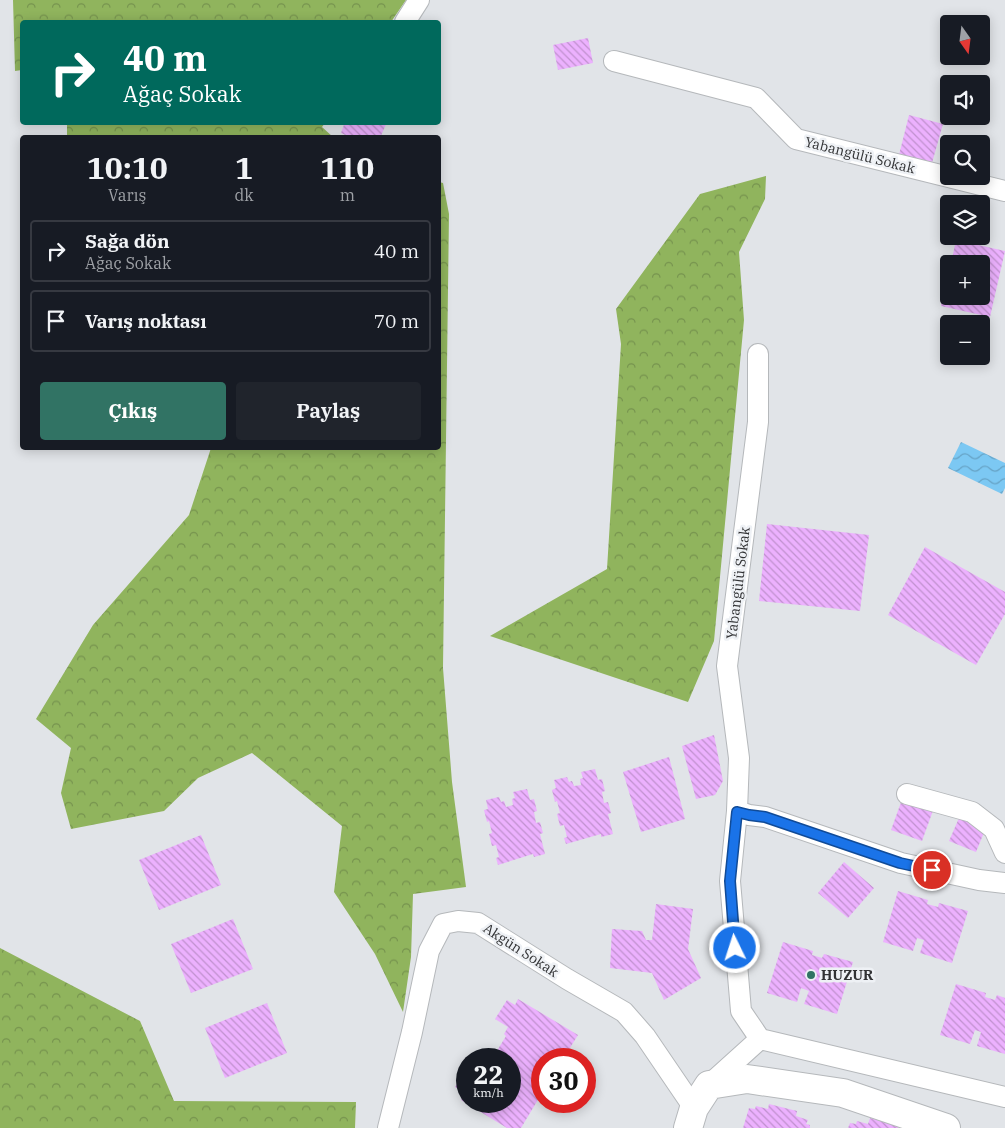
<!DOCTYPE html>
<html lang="tr">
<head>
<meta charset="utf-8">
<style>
  :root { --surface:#171b24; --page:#20242c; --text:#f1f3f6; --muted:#9ea1a6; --line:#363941; --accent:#317364 }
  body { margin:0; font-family:"IBM Plex Serif",serif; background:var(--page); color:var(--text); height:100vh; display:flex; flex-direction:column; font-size:19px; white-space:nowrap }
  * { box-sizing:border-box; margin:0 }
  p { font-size:16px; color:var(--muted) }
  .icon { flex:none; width:28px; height:28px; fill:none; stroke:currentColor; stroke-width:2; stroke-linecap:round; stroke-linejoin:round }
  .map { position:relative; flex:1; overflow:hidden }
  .side { position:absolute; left:20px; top:135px; width:421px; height:315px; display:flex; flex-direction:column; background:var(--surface); border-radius:5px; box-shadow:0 2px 12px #0003 }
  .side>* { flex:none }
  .hud { position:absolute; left:20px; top:20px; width:421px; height:105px; border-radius:5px; box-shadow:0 2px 12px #0003; background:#00695c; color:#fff; overflow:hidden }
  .needle { width:32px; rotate:166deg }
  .fabs { position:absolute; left:940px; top:15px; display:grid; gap:10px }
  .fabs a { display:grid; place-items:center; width:50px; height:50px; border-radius:5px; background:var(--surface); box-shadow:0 2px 12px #0003; font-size:25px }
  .speed { position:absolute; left:456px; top:1048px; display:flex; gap:10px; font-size:25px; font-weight:700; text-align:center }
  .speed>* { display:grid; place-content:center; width:65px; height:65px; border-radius:50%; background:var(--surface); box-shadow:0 2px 12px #0003; line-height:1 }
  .speed small { font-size:12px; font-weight:400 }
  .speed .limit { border:8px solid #d22; background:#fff; color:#111 }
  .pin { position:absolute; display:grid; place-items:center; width:42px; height:42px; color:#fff; margin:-21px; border:2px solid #fff; border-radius:50%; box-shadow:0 1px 5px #0007 }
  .me { position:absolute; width:55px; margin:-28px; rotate:356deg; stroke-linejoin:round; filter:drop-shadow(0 0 4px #0008) }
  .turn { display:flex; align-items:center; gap:18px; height:105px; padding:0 20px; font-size:22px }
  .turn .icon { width:65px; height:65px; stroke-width:2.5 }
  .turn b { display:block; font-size:35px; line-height:42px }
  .eta { display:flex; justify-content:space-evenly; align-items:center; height:85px; text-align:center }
  .eta b { font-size:30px; font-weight:700; line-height:35px }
  .primary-button { display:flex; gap:10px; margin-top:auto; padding:10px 20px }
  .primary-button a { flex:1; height:58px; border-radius:5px; background:var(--accent); color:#fff; font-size:20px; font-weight:700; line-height:58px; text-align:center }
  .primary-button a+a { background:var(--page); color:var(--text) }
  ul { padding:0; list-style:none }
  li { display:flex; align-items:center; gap:15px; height:62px; margin:0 10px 8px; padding:0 10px; border:2px solid var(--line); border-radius:5px }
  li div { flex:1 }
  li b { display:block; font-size:19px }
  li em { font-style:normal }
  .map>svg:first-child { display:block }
</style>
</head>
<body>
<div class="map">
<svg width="1005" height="1128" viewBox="0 0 1005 1128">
  <defs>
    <pattern id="forest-crowns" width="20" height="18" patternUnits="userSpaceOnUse" patternTransform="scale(1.25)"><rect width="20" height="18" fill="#90b45d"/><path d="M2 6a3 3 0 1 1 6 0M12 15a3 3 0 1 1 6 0" fill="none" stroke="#76934e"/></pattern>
    <pattern id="water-waves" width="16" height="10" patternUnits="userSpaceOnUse" patternTransform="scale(1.25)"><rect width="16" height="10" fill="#7cc8f3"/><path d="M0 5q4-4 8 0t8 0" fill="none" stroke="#66a3c6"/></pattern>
    <pattern id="building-back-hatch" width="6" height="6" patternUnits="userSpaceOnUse" patternTransform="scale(1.25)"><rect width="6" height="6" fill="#ecb1fe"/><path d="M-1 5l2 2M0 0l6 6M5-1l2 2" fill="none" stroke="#c091ce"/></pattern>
  </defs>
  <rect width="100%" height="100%" fill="#e1e4e8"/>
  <path fill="url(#forest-crowns)" d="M13 0H406L391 22H22V70L15 71Z
    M67 123H325L322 127 333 137H67Z
    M766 176 765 199 739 252 744 320 714 641 688 702 490 636 607 569 621 344 616 309 700 194Z
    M439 182 443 183 449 214 443 668 452 782 466 887 413 894 411 957 403 1012 375 954 334 892 342 826 252 753 198 778 164 811 71 829 61 793 71 748 36 719 93 625 189 515 211 448H439Z
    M0 948 140 1021 174 1101 356 1102 355 1128H0Z"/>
  <path fill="url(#water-waves)" d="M961 442 1005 463V488L1002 494 948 468Z"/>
  <path fill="url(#building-back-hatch)" d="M588 38 593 63 558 70 553 45Z
    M909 115 943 124 932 163 899 155Z
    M345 122H387L380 138H352L341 133Z
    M956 240 1005 251 990 317 941 306 948 277 949 296H981V264H951Z
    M767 524 869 535 860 611 759 601Z
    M925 547 1005 592V614L976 665 888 615Z
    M714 735 723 781 715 795 696 799 682 746Z
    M669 757 685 819 641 832 623 772Z
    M595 769 598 780 602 779 605 791 602 792 604 803 608 802 611 813 608 814 613 834 601 837V834L566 844 564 838 567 837 564 825 560 826 557 814 560 813 557 801 555 802 552 790 556 788 554 780 567 777 569 782 572 781 574 786 581 785 580 779 583 778 581 772Z
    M527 789 530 800 534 799 537 811 534 812 536 823 540 822 543 833 540 834 545 854 534 857 533 854 498 865 496 858 499 857 496 845 492 846 489 834 492 833 489 821 487 822 484 810 488 809 486 800 499 797 501 802 504 801 506 807 513 805 512 799 515 798 513 792Z
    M904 794 935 805 922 841 891 830Z
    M959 818 985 830 976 852 949 841Z
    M201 835 221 885 159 910 139 860Z
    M844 862 874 888 848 918 818 893Z
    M898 891 928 900 927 904 938 907 939 903 968 911 952 963 920 953 924 940 917 938 913 951 883 942Z
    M656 904 693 909 688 949 701 978 664 1000 652 973 610 968 612 929 642 931 646 940H652Z
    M233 919 253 969 191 993 171 944Z
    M783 942 813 951 812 955 822 958 824 954 853 962 837 1014 804 1004 809 991 801 988 797 1002 767 993Z
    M956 984 986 993 985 997 995 1000 997 995 1005 998V1054L977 1046 981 1032 975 1030 970 1044 940 1035Z
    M518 999 578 1035 563 1059H542V1093L521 1128H507L461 1100 466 1093 455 1087 468 1067V1101H510V1059H492L506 1036 504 1034 508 1027 495 1019 507 1000 515 1005Z
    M267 1003 287 1053 225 1078 205 1028Z
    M769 1104 797 1111 796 1116 808 1120 806 1124 810 1125V1128H743L749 1108 755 1109 756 1106 768 1109Z
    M870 1118 898 1126V1128H848L850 1123 856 1124 857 1121 868 1124Z"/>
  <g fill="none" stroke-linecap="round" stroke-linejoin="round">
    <defs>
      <path id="street" d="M405 22 419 0
        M614 61 756 98 796 139 1005 191
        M907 794 972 812 994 829 1005 853
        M737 811 739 758 727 666 758 422V354
        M760 1039 1005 1097
        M709 1085 760 1039 741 1011 730 881 737 811 749 815 765 817 901 863 979 880 1005 883
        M388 1128 412 1032 429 951 443 924 458 921 478 923 567 979 624 1012 645 1036 694 1108"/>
      <path id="secondary" d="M688 1128 694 1108 709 1085 747 1079 843 1093 946 1128"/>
    </defs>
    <use href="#street" stroke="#b5b8bb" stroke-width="22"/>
    <use href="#secondary" stroke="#b5b8bb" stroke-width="30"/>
    <use href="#street" stroke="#fff" stroke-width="20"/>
    <use href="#secondary" stroke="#fff" stroke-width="28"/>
  </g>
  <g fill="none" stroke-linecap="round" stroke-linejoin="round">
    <defs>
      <path id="route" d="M735 948 730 881 737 812 749 815 765 817 900 863 932 870"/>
    </defs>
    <use href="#route" stroke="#114b97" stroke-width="12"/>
    <use href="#route" stroke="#1a73e8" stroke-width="9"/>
  </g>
  <circle fill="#317364" stroke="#eef1f5" stroke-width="2" cx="811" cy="975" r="5"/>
  <g text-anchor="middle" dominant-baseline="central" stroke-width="5" stroke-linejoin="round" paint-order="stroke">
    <g font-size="14" fill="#313234" stroke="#eef1f5">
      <text transform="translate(860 155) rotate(14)">Yabangülü Sokak</text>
      <text transform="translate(738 583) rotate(-83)">Yabangülü Sokak</text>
      <text transform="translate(521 950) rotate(33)">Akgün Sokak</text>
    </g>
    <g font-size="14" font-weight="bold" fill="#313234" stroke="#eef1f5" text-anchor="start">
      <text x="821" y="975">HUZUR</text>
    </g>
  </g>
</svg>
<div class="fabs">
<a><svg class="needle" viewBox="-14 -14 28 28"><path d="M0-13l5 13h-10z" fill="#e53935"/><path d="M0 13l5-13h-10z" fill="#9ea1a6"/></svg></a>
<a><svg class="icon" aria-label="sound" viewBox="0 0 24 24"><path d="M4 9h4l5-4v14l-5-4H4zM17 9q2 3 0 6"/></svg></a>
<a><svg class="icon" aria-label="search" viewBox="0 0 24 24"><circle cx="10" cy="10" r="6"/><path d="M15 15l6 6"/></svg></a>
<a><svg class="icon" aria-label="layers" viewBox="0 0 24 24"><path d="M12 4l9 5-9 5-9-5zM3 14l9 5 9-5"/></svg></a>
<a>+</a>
<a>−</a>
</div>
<div class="speed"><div>22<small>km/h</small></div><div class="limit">30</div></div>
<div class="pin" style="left:932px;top:870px;background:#d93025"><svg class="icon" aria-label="arrive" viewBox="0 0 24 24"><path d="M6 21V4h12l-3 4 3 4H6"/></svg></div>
<svg class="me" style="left:735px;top:948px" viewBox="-20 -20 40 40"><circle r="17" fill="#1a73e8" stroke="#fff" stroke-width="3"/><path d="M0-11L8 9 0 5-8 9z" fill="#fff"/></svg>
<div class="hud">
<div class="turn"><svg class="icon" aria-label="right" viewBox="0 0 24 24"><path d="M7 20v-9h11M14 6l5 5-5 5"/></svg><div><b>40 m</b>Ağaç Sokak</div></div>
</div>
<section class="side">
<div class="eta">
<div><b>10:10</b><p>Varış</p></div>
<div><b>1</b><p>dk</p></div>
<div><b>110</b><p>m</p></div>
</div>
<ul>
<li><svg class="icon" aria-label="right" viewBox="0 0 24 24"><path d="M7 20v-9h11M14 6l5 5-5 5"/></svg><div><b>Sağa dön</b><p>Ağaç Sokak</p></div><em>40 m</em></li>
<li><svg class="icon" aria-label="arrive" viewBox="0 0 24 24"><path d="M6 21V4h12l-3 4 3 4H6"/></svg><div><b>Varış noktası</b></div><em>70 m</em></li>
</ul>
<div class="primary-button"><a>Çıkış</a><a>Paylaş</a></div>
</section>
</div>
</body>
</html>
